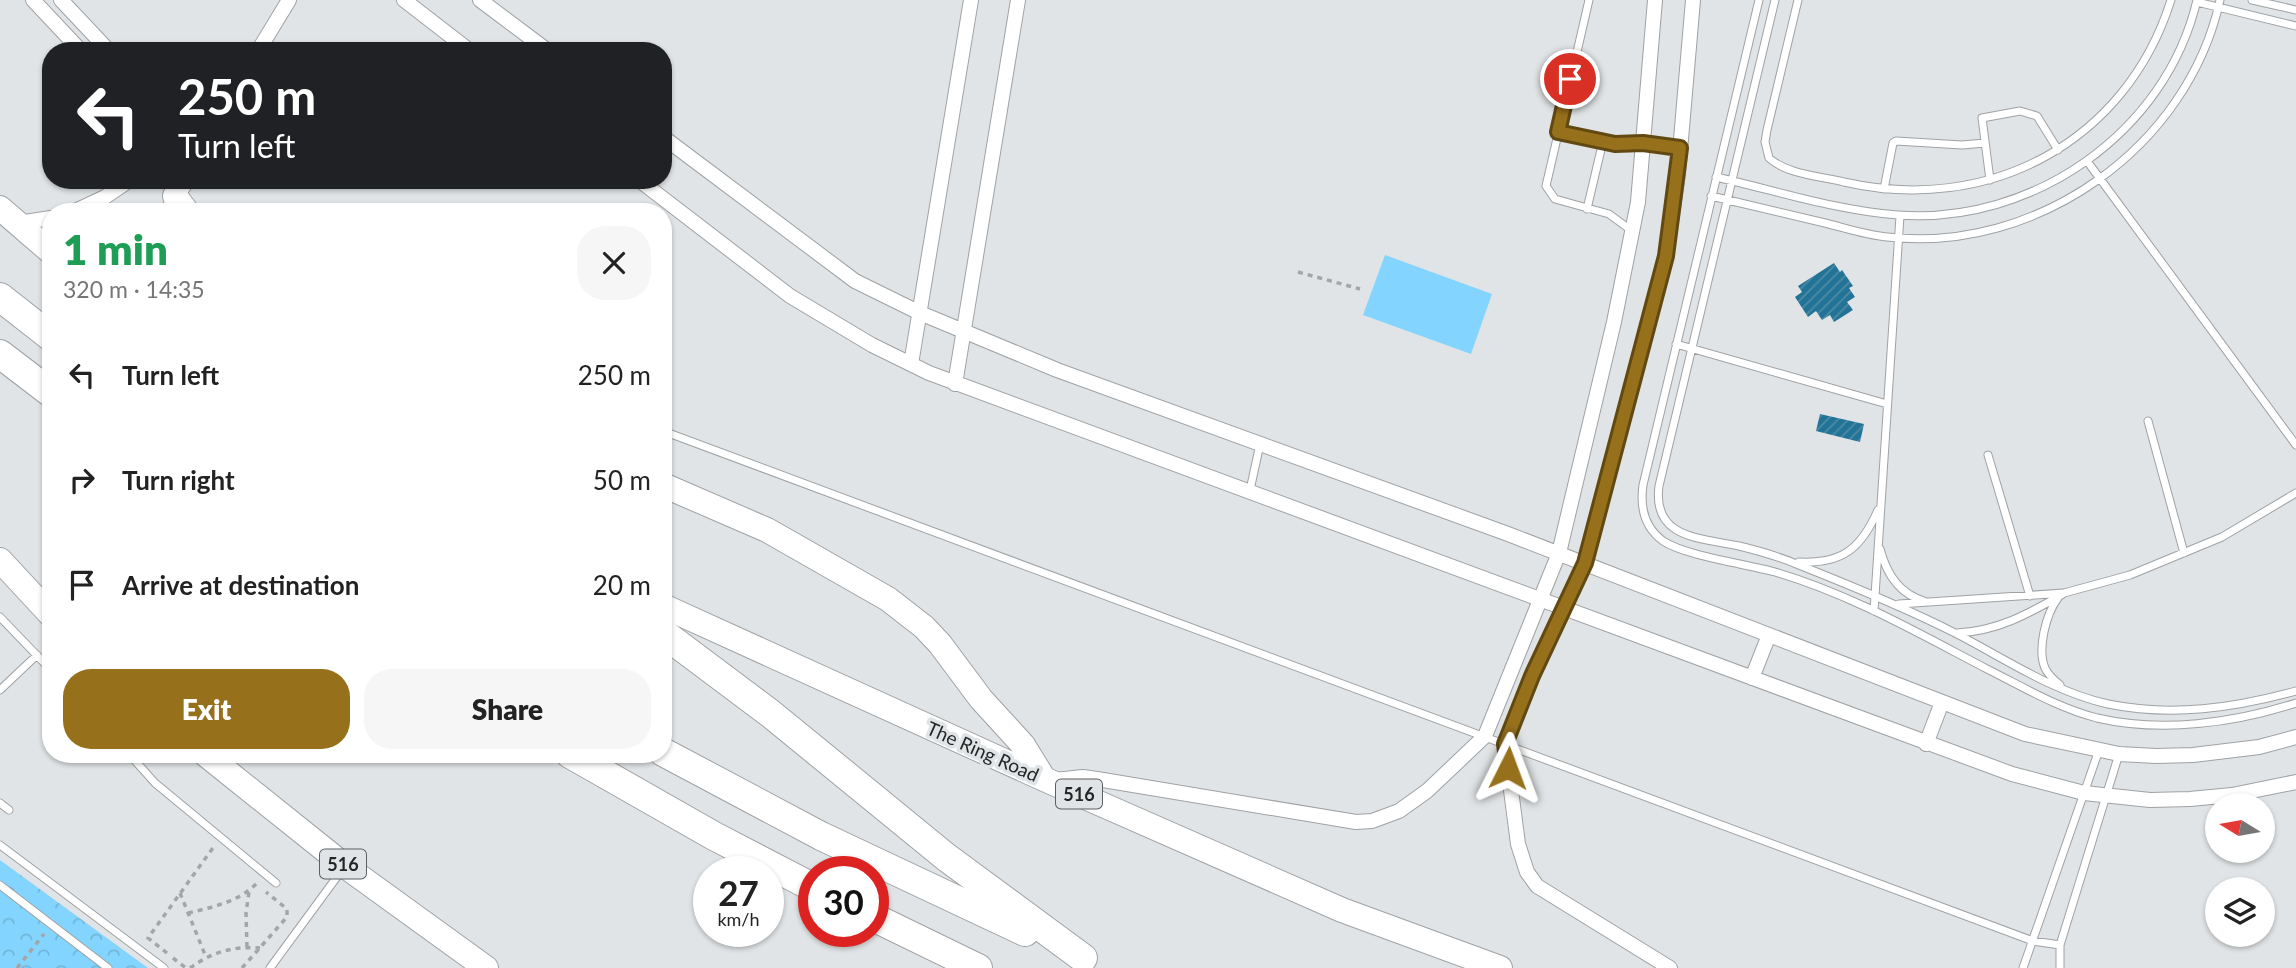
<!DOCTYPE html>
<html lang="en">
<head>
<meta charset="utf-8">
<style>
  :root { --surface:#fff; --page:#f6f6f6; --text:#222; --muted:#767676; --accent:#97701b }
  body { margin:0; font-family:Lato,sans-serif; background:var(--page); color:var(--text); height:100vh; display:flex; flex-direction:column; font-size:26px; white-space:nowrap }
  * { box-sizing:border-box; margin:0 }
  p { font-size:23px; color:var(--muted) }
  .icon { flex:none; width:38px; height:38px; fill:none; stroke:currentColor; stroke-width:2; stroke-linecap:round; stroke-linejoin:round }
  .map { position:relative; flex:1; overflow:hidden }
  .details { position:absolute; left:42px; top:203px; width:630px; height:560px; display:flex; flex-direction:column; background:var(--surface); border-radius:28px; box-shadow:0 2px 5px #0004 }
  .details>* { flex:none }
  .hud { position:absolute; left:42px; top:42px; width:630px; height:147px; border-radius:28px; box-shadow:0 2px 5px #0004; background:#202124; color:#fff; overflow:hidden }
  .needle { width:46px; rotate:281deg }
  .tools { position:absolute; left:2205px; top:793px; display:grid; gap:14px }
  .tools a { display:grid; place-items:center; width:70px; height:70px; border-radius:50%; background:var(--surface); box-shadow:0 2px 5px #0004; font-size:35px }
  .speed { position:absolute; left:693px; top:856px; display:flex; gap:14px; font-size:35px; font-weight:700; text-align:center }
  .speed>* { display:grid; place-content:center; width:91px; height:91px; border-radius:50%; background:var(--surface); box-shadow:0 2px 5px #0004; line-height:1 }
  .speed small { font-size:18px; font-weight:400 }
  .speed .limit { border:10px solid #d22; background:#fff; color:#111 }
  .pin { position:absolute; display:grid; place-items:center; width:60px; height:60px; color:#fff; margin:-30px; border:4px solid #fff; border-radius:50%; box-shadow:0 2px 7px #0007 }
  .me { position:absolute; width:77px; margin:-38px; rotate:3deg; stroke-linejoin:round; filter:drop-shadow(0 0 5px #0008) }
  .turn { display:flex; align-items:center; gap:24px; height:147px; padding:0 21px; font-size:32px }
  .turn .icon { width:91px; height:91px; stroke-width:2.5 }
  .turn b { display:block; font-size:49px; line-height:60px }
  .round { display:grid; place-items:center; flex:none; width:74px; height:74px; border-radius:28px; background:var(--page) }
  .summary { display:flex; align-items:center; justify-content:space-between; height:119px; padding:0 21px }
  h1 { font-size:42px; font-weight:800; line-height:52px; color:#1e9e55 }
  .button { display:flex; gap:14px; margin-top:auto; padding:14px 21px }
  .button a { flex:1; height:80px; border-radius:28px; background:var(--accent); color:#fff; font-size:28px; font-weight:800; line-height:80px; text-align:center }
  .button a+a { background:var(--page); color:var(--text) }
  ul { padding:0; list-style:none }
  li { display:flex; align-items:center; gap:21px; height:105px; padding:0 21px }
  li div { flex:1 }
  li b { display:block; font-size:26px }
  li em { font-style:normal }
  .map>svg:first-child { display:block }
</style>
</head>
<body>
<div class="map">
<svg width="2296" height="968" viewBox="0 0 2296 968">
  <defs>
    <pattern id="forest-crowns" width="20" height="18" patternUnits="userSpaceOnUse" patternTransform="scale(1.75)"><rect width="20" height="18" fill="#83d4fe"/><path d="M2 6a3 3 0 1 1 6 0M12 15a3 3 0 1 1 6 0" fill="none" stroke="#71b6da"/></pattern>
    <pattern id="building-hatch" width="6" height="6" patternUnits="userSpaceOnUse" patternTransform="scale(1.75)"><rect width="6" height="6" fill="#217397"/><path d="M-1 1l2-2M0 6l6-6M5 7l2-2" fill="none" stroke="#508aa3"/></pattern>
  </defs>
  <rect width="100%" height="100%" fill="#e1e4e6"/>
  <path fill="url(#forest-crowns)" d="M0 860 148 968H0Z"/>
  <path fill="#83d4fe" d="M1385 255 1492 294 1471 354 1363 315Z"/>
  <path fill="url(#building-hatch)" d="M1834 263 1840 272 1842 270 1853 286 1849 288 1855 297 1847 302 1853 310 1834 322 1830 315 1822 320 1816 311 1808 317 1795 297 1802 292 1798 286Z
    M1820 414 1864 424 1860 442 1816 431Z"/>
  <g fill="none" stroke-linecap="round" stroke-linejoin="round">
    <defs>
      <path id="service" d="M1589 0 1546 186 1555 199 1609 214 1632 231
        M1759 0 1643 485C1640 506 1644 527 1663 541 1686 556 1746 564 1775 572 1850 594 1918 633 1987 669 2023 687 2058 708 2097 718 2162 733 2234 723 2296 703
        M1775 0 1659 486C1652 539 1701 538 1739 546 1760 551 1780 557 1799 565 1852 586 1904 607 1955 633 2004 658 2053 692 2108 704 2172 717 2234 708 2296 691
        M1798 0 1767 130 1765 142 1769 158C1788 175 1821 176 1844 182 1988 215 2126 143 2171 0
        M2252 0 2296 10
        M2197 2 2296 26
        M1558 132 1615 144 1643 143 1680 148
        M2087 161 2296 445
        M1716 177C1774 190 1839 211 1898 215 2032 225 2166 133 2197 0
        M1990 180 1982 118 2020 111 2037 116 2058 150
        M1884 189 1893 143 1896 141 1962 145 1985 143
        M1711 196C1749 205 1787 214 1825 223 1845 228 1866 235 1887 237 2037 254 2188 147 2220 0
        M1587 209 1603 141
        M1676 344 1887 404
        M2148 421 2184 553
        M663 431 2033 941 2060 945
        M1988 455 2030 596
        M1250 490 1260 444
        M1880 549C1886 572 1899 594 1924 601
        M1799 562C1842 564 1861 549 1878 510
        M2058 598C2046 614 2037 649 2045 668 2048 675 2054 680 2060 685
        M1899 604 2064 593 2130 575 2222 537 2296 493
        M1874 611 1900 216
        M0 617 51 670
        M1957 633C1998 631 2028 614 2063 594
        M0 690 37 655
        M129 754 155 783 276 883
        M0 803 9 810
        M0 845 164 968
        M0 885 108 968
        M270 968 342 870
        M2023 968 2099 750
        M2060 968V945L2119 754"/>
      <path id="minor" d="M33 0 81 51
        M61 0 109 51
        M404 0 470 51
        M480 0 548 51
        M258 51 289 0
        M663 137 855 281 920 313 1057 370 1508 534 2025 734 2119 754 2156 756 2193 755 2259 747 2296 737
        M639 180 790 296 872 345 929 373 2012 774 2084 793 2150 800 2190 799 2232 795 2296 782
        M73 212 105 197 130 180
        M166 212 188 180
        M18 223 51 218
        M911 364 971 0
        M955 384 1018 0
        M1752 678 1769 635
        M1926 744 1942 702
        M1055 780 1083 777 1097 779 1356 822 1372 821 1399 811 1427 791 1485 736 1559 553 1614 322 1638 202 1655 0
        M1670 968 1537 886 1527 872 1518 844 1505 744 1532 676 1585 563 1666 256 1678 174 1693 0"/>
      <path id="trunk" d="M175 196 187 212
        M0 208 51 252
        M663 485 767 530 888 599 924 627 940 644 981 699 1023 745 1044 779
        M0 560 51 615
        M663 606 1044 779 1342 910 1500 968
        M205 754 345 866 486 968"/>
      <path id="motorway" d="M0 297 51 337
        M0 354 51 393
        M663 633 771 714 946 857 1083 958
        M663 752 821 836 1025 932
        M570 754 714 836 814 888
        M873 917 978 968"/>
    </defs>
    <use href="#service" stroke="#9fa2a4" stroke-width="9"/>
    <use href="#minor" stroke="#9fa2a4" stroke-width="16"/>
    <use href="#trunk" stroke="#9fa2a4" stroke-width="26"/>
    <use href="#motorway" stroke="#9fa2a4" stroke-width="30"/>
    <path stroke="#a3a6a7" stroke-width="3.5" stroke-dasharray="5 5" stroke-linecap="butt" d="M1298 272 1360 289
      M180 893 206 957
      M188 913C214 907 241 901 259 881
      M247 947 246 913 249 892
      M167 953 148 938 215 845
      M173 958 186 968
      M17 968 44 934
      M190 968C212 952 233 946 260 948
      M242 968 287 917V909L266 892"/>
    <use href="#service" stroke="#fff" stroke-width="7"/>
    <use href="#minor" stroke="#fff" stroke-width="14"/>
    <use href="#trunk" stroke="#fff" stroke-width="24"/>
    <use href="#motorway" stroke="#fff" stroke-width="28"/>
  </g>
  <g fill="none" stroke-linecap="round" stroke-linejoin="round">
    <defs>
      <path id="route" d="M1508 768 1505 744 1532 676 1585 563 1666 256 1680 148 1643 143 1615 144 1558 132 1570 79"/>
    </defs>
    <use href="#route" stroke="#624912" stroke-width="18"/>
    <use href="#route" stroke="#97701b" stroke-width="12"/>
  </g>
  <g text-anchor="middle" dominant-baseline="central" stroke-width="7" stroke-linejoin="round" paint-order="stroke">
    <g fill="#e1e4e6" stroke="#5d5f60" stroke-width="2">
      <rect x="1056" y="779.5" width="46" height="29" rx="5"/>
      <rect x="320" y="849.5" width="46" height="29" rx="5"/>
    </g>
    <g font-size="18" font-weight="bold" fill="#242626">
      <text x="1079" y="794">516</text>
      <text x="343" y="864">516</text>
    </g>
    <g font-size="19" fill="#242626" stroke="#e1e4e6">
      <text transform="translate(983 751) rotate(24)">The Ring Road</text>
    </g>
  </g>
</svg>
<div class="tools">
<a><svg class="needle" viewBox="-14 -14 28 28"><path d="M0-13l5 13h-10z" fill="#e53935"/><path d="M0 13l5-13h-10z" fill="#767676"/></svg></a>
<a><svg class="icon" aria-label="layers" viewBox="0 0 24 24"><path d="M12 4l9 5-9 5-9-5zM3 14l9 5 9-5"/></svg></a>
</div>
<div class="speed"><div>27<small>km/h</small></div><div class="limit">30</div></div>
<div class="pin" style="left:1570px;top:79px;background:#d93025"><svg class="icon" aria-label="arrive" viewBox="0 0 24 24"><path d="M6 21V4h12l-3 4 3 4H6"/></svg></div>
<svg class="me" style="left:1508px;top:768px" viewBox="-20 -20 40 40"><path d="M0-17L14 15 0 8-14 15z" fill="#97701b" stroke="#fff" stroke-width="4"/></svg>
<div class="hud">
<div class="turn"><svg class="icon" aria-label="left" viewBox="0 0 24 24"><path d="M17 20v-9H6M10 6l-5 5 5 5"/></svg><div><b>250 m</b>Turn left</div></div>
</div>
<section class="details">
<div class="summary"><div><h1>1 min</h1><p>320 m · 14:35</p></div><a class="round"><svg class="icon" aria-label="close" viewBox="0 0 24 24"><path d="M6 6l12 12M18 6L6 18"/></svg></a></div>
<ul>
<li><svg class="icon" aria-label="left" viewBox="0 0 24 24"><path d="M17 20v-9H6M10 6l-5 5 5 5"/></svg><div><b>Turn left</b></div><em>250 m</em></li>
<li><svg class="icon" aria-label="right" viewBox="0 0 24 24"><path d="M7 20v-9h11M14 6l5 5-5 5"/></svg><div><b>Turn right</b></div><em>50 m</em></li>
<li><svg class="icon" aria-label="arrive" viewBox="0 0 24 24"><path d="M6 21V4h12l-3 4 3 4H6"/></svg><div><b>Arrive at destination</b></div><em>20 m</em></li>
</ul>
<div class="button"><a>Exit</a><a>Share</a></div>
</section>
</div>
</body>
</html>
